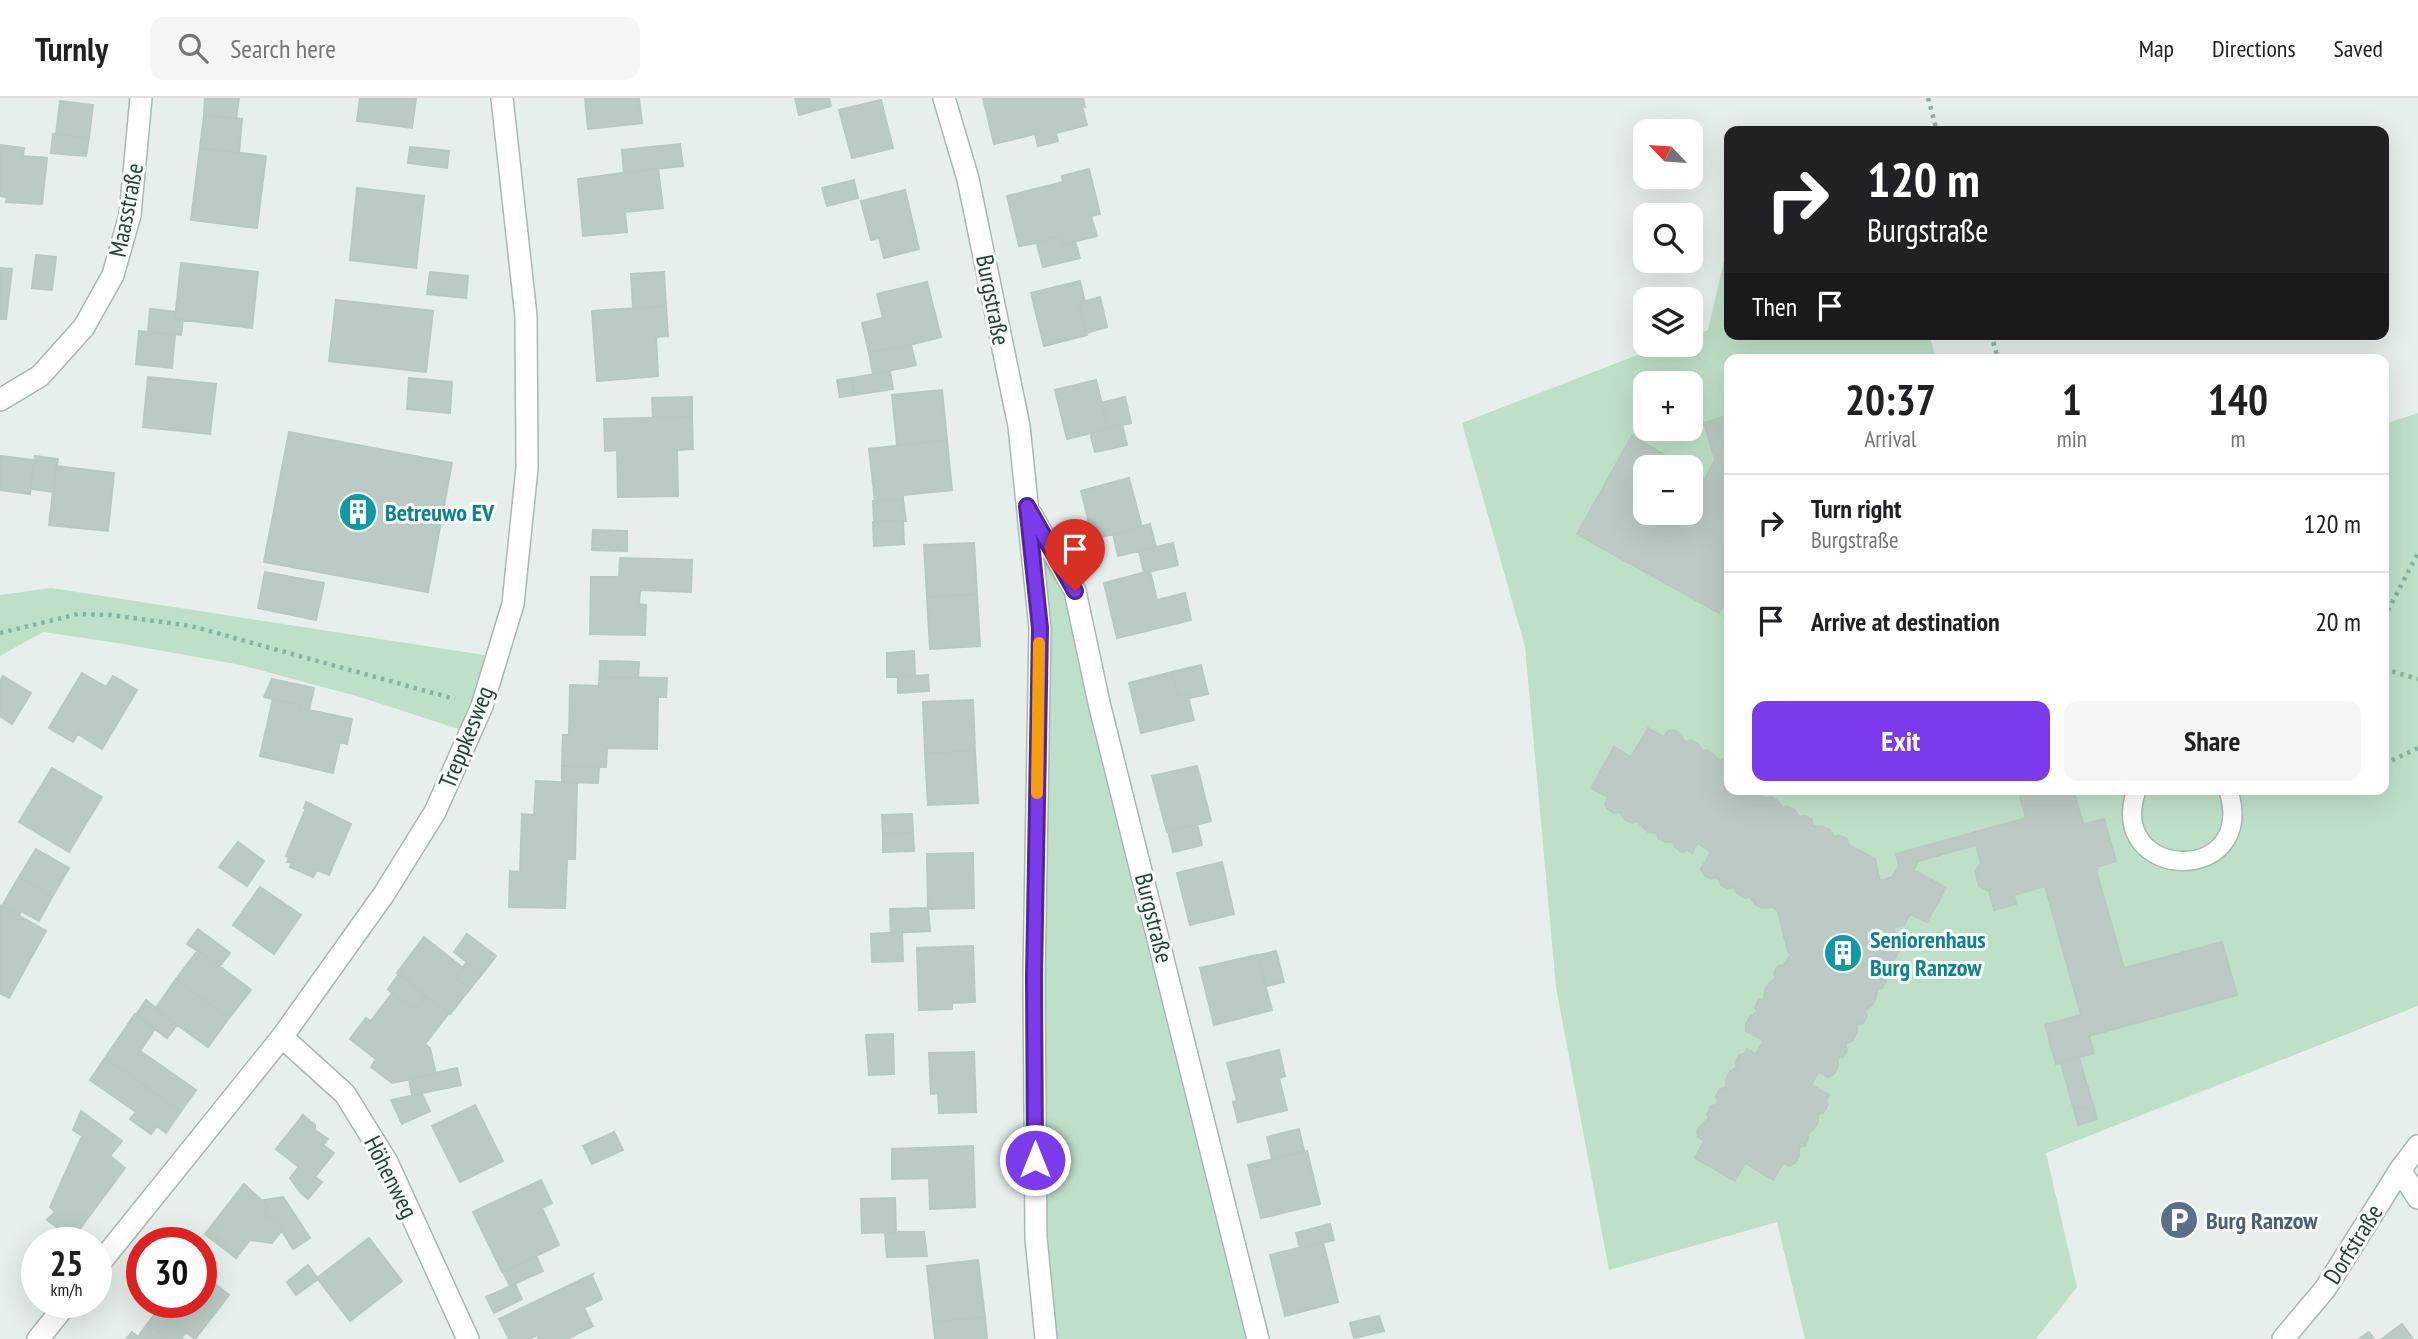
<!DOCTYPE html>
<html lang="en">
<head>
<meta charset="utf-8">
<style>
  :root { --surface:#fff; --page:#f6f6f6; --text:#202124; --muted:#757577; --line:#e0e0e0; --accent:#7c3aed }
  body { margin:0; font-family:"PT Sans Narrow",sans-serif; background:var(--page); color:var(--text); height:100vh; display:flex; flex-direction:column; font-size:26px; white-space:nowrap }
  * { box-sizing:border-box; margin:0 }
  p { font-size:23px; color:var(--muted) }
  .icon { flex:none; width:38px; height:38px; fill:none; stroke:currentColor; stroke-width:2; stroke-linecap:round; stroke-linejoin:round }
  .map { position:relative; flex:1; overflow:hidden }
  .panel { position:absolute; left:1724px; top:256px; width:665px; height:441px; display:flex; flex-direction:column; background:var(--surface); border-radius:14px; box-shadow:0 7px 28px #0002 }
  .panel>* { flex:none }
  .guide { position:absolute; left:1724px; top:28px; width:665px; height:214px; border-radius:14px; box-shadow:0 7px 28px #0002; background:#202124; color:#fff; overflow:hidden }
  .needle { width:46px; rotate:295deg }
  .fabs { position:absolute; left:1633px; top:21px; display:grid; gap:14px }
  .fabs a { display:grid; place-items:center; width:70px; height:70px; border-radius:14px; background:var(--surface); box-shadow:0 7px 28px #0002; font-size:35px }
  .speed { position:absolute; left:21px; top:1129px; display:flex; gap:14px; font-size:35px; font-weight:700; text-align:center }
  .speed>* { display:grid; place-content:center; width:91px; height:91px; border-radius:50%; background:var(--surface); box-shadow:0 7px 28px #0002; line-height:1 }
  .speed small { font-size:18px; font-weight:400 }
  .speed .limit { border:10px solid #d22; background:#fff; color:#111 }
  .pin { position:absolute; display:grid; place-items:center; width:60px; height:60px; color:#fff; margin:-72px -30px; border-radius:50% 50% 50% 0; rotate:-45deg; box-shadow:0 0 7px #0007 }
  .pin .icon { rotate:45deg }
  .me { position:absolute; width:77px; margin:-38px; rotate:0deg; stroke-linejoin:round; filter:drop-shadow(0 0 5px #0008) }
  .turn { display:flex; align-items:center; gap:24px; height:147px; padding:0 28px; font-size:32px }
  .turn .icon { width:91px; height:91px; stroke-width:2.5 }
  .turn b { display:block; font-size:49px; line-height:60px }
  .then { display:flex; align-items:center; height:66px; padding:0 28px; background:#0003; gap:14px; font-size:26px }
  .eta { display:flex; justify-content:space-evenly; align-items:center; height:119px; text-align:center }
  .eta b { font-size:42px; font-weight:700; line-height:49px }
  .action { display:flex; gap:14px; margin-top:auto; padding:14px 28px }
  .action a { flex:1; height:80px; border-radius:14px; background:var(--accent); color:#fff; font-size:28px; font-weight:700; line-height:80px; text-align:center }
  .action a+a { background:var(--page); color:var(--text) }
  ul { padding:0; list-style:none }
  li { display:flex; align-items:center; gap:21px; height:98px; padding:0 28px; border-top:2px solid var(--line) }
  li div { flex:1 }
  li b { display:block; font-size:26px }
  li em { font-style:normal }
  header { display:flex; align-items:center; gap:42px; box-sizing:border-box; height:98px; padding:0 35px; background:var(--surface); border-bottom:2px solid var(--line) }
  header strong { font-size:33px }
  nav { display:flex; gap:38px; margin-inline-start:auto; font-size:24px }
  .search { width:490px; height:63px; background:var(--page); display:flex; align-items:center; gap:18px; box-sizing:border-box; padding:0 24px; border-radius:14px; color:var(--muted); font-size:26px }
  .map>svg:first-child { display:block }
</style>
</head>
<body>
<header>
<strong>Turnly</strong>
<div class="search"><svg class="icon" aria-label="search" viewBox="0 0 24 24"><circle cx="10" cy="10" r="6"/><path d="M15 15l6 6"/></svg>Search here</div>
<nav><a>Map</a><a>Directions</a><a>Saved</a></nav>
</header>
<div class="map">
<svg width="2418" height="1241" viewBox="0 0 2418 1241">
  <rect width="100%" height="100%" fill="#e6efeb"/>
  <path fill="#bfe0c8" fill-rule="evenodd" d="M1729 141V236H1929L1936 261H1729V691H2384V326L2418 315V908L2046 1055 2077 1189 2036 1241H1805L1777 1124 1609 1172 1556 889 1525 549 1462 325 1663 247H1690L1691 238 1708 232ZM1645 285H1690V331H1645ZM1645 369H1690V415H1645Z
    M1027 408 1075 493 1258 1241H1046L1040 530Z
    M51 490 497 559 471 635 360 599 241 567 124 546 43 534 0 558V497Z"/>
  <path fill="#bbcac4" stroke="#b8c9c2" stroke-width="2" d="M205 0H239L236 21 204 17Z
    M360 0H416L412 30 357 23Z
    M585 0H639L642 25 588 31Z
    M795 0H829L831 8 799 17Z
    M983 0H1083L1085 9H1082L1087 27 1056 35 1058 43 1038 48 1035 36 994 46Z
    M881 2 893 50 852 60 839 12Z
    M60 3 93 7 89 40 56 36Z
    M204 17 242 21 239 55 200 50Z
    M53 36 89 40 86 58 51 55Z
    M680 46 683 68 635 73V75L624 76 622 52Z
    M0 47 24 50 23 58 47 60 42 106 6 104 7 99 0 98Z
    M410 49 449 53 447 70 408 65Z
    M200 50 266 58 257 130 191 122Z
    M658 70 663 110 625 114 627 134 583 138 578 81Z
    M1089 71 1100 116 1091 118 1097 138 1061 147 1059 138 1046 141 1047 143 1019 148 1007 98 1063 84 1062 78Z
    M854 82 858 100 827 108 822 90Z
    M357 90 424 98 416 170 350 162Z
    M905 92 919 151 884 160 879 140 871 142 861 103Z
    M1059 138 1061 147 1075 143 1080 160 1043 169 1036 143 1037 145 1047 143 1046 141Z
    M36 157 56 159 52 192 32 190Z
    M181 165 258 174 252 230 175 221Z
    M0 170 12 171 6 221H0Z
    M430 174 468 178 466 200 427 196Z
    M664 174 666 208 633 210 631 176Z
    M1080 183 1085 204 1079 205 1087 237 1044 248 1031 195Z
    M927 184 941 239 894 251 893 249 869 255 862 225 883 220 877 196Z
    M1100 199 1107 229 1086 235 1079 205Z
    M336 202 433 213 426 274 329 263Z
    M666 208 668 238 656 239 658 278 597 283 592 213Z
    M150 211 176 214 175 221H183L181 237 148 234Z
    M139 233 175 237 172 270 136 266Z
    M911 247 916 267 873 276 869 255Z
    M890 273 893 291 854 297 852 280Z
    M148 279 216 286 210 336 143 329Z
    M409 280 452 284 450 315 407 311Z
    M852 280 854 297 840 299 837 282Z
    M1096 282 1108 331 1067 341 1055 292Z
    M942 292 947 342 897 347 892 297Z
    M692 299V319L653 320 652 300Z
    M1125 299 1131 325 1108 330 1101 305Z
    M1729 317V498L1719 515 1577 436 1632 338 1685 369H1645V415H1690V372L1705 381 1715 362 1704 325Z
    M692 319 693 351 677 352 678 398 618 399 617 352 605 353 604 321Z
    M1122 326 1127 347 1095 354 1090 335Z
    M289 334 452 365 428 494 264 464Z
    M947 342 952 392 903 397V402L875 403 869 351Z
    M1 358 34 362 30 396 0 392Z
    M35 358 58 361 53 394 31 391Z
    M56 368 114 375 108 433 49 427Z
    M1129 380 1142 429 1093 441 1081 393Z
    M903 402 906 423H874L873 403Z
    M903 422 904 446 874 448 873 424Z
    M1150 426 1156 449 1118 458 1113 436Z
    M593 432 627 433V453L592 452Z
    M974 445 977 496 927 499 924 447Z
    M1173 445 1178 467 1144 475 1139 453Z
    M620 460 692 462 691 494 640 492 639 506 646 507 645 537 590 536 591 479H619Z
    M1150 473 1157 502 1185 495 1191 522 1117 540 1104 485Z
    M265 474 324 485 316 522 258 510Z
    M977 496 980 548 930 551 927 499Z
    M914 553 915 578 887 579V555Z
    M600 563H606V579L667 580 666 599H658L657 651 607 650 606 669 562 668 563 637H569L570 587 599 588Z
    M606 563 639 564 638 580 606 579Z
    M1201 567 1208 596 1189 600 1187 595 1178 597 1172 574Z
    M1172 574 1178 597 1187 595 1194 622 1141 635 1129 585Z
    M82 575 106 589 113 578 137 592 102 651 78 636 73 644 49 630Z
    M928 577 929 593 898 595V579Z
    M3 578 31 595 12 626 0 618V583Z
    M272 581 314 590 309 612 299 610 300 607 264 599Z
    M273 601 300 607 299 610 352 621 347 646 340 644 333 675 260 658Z
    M973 602 975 653 925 655 923 604Z
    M1648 630 1664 639 1668 633 1674 632 1682 637 1683 642 1686 644 1691 642 1698 646 1703 653 1708 652 1720 663 1725 661 1729 664 1728 691 1742 699 1747 691H1758L1765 700 1771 699 1778 703 1783 710 1787 708 1795 712 1799 719 1805 718 1812 722 1813 727 1818 729 1822 728 1830 732 1834 739 1839 737 1847 741 1848 746 1875 761 1880 783 1892 779 1899 768 1896 756 2026 720 2018 691H2073L2083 725 2085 726 2104 721 2116 763 2097 769 2098 771 2096 772 2124 870 2222 844 2237 897 2089 938 2094 955 2056 966 2045 927 2081 917 2045 788 2014 797 2016 806 1994 812 1989 793 1979 788 1975 774 1981 765 1976 747 1918 763 1914 772 1946 790 1927 824 1910 816 1904 827 1893 829 1900 851 1885 878 1886 883 1882 890 1877 891 1876 900 1872 907 1865 913 1867 918 1863 925 1857 926V934L1853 942 1846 946 1847 952 1843 959 1838 960V968L1834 976 1828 979 1819 974 1811 987 1829 997 1826 1002 1828 1007 1823 1015 1818 1016V1024L1814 1031 1807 1036 1808 1041 1805 1048 1799 1049V1058L1795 1065 1789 1068 1783 1065 1773 1082 1745 1065 1735 1083 1695 1060 1704 1043 1698 1039 1697 1032 1709 1020 1707 1016 1711 1008 1716 1007 1718 1003 1716 998 1720 991 1726 990V982L1730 974 1737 969 1735 965 1739 957 1744 956 1747 951 1756 956 1764 943 1746 933V926L1750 919 1757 914 1755 909 1759 902 1764 901 1765 892 1769 885 1776 880 1774 875 1778 868 1783 867 1791 857 1788 854 1778 813 1773 809 1762 810 1755 806 1750 799 1745 800 1738 796 1733 789 1728 791 1721 787 1720 782 1716 780 1711 781 1704 777 1701 771 1711 754 1697 745 1692 755 1687 752 1682 754 1675 749 1674 744H1665L1658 740 1657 735 1648 734 1637 723 1632 725 1624 721 1620 714 1614 715 1608 711 1605 706 1608 699 1591 690 1614 649 1631 659Z
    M975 653 978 705 928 707 925 655Z
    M562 668H599L598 685 562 684Z
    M1197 668 1211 723 1167 734 1152 678Z
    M52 670 102 699 69 754 19 724Z
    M536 683 577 685 575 761H567L565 810 509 809 510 773 520 774 522 716 534 717Z
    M306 704 351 726 329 777 317 772 313 779 290 769 292 765 287 764 289 760 286 758 306 710H304Z
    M912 716 913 735 883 736 882 717Z
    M1197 726 1202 747 1173 754 1168 733Z
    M913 735 914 753 883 754V736Z
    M238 744 264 763 247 788 219 769Z
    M36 751 69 770 52 799 19 779Z
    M973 755 974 810 928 811 927 756Z
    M1222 764 1234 816 1190 827 1177 775Z
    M19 779 52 799 39 823 21 813 19 818 2 808Z
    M260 789 301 817 274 856 233 827Z
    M0 807 46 833 9 900 0 895Z
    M928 810 930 833 891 835 890 811Z
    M198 831 230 855 220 868 187 846Z
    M902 834 903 863 872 864 871 836Z
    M467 836 496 858 482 876 454 854Z
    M424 839 463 870 455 880 470 891 450 916 397 875Z
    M973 848 975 904 952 905V911L919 912 917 850Z
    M198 852 251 892 229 920 176 881Z
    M1276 853 1284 884 1266 888 1259 857Z
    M1257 857 1272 912 1214 927 1200 870Z
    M467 864 482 876 470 891 455 880Z
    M399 876 426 898 416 912 388 891Z
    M176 881 229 920 208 949 155 911Z
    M388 891 416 912 426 898 449 915 425 946 430 950 436 976 392 985 371 969 376 961 350 941 366 920 371 923 392 895Z
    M146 902 177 927 167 940 136 917Z
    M135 916 155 931 140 953 196 992 181 1013 105 960Z
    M893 936 894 976 869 977 866 937Z
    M1279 952 1285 978 1279 980 1287 1012 1238 1024 1233 1004 1237 1003 1227 965Z
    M974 954 976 1014 939 1015 938 995 931 996 929 955Z
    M105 960 181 1013 166 1035 157 1028 151 1036 130 1021 136 1014 90 982Z
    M2079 960 2093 1007 2074 1012 2061 965Z
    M457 970 461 987 412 997 409 981Z
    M422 996 430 1013 402 1026 391 1002Z
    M475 1007 503 1063 460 1084 432 1028Z
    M2093 1007 2097 1021 2078 1027 2074 1012Z
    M81 1013 122 1043 110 1058 125 1070 79 1132 74 1127 67 1137 47 1122 55 1114 50 1109 82 1038 73 1032Z
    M303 1017 315 1027V1032L328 1041 323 1047 334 1055 315 1079 322 1084 308 1101 300 1094 290 1080 299 1069 276 1051Z
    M1299 1031 1304 1053 1272 1061 1267 1039Z
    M614 1034 623 1052 592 1066 583 1048Z
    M973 1048 975 1109 930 1111 929 1080 892 1081V1051Z
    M1307 1053 1320 1106 1261 1120 1248 1067Z
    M541 1082 552 1105 542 1110 559 1147 502 1174 473 1114Z
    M244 1086 269 1109 264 1115 283 1131 272 1145 250 1142 236 1160 205 1136Z
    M283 1099 310 1140 293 1151 282 1133 283 1131 264 1115 269 1109 264 1102Z
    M895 1100 896 1134 862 1135 861 1101Z
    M1330 1126 1334 1142 1300 1150 1296 1135Z
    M896 1134H924L927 1158 887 1159 885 1136Z
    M369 1140 402 1183 350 1223 317 1180Z
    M1323 1144 1338 1204 1285 1218 1270 1157Z
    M536 1158 543 1173 510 1188 503 1174Z
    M978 1162 985 1219 933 1224 927 1168Z
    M308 1167 318 1181 296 1197 287 1184Z
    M201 1175 229 1197 195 1241 152 1207 154 1204H201Z
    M593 1176 592 1178 602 1201 584 1210 593 1228 567 1241H539L537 1237 529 1241H509L499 1221Z
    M515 1186 522 1201 494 1215 486 1199Z
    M158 1212 186 1234 181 1241H168L148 1225Z
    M1379 1218 1384 1233 1354 1240 1350 1225Z
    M985 1219 987 1241H935L933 1224Z
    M148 1225 168 1241H141L138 1239Z
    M2402 1226 2413 1241H2382Z
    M132 1234 138 1239 141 1241H126Z
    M2369 1234 2374 1241H2359Z"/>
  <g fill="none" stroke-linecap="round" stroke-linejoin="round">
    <defs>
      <path id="service" d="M2137 691C2103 784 2260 790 2228 691"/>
      <path id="minor" d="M944 0 968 81 1019 328 1040 530 1034 879 1036 1140 1046 1241
        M0 302 40 278 84 229 113 177 130 117 141 0
        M1031 416 1075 493 1099 605 1258 1241
        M282 939 345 996 387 1064 468 1241
        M2400 1072 2418 1100
        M2283 1241 2325 1191 2400 1072 2418 1048"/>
      <path id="tertiary" d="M96 1170 282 939 384 796 435 714 482 608 513 506 527 370 526 218 502 0
        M38 1241 68 1204"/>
    </defs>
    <use href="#service" stroke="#a8b8b2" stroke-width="21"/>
    <use href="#minor" stroke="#a8b8b2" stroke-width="24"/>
    <use href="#tertiary" stroke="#a8b8b2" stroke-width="24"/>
    <path stroke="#86b3a5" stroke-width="4.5" stroke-dasharray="3.5 5" stroke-linecap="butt" d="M1928 0 1937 33
      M1991 236 1998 261
      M2384 520 2418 455
      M0 535 78 516 111 517 191 528 455 601
      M2384 571 2418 581
      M2384 666 2418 650"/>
    <use href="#service" stroke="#fff" stroke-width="18"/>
    <use href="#minor" stroke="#fff" stroke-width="21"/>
    <use href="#tertiary" stroke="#fff" stroke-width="21"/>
  </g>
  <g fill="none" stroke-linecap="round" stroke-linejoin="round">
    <defs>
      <path id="route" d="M1035 1062 1034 879 1040 530 1027 408 1075 493"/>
    </defs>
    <use href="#route" stroke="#51269a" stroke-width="18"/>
    <use href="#route" stroke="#7c3aed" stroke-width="12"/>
    <path stroke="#f59e0b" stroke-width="12" d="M1037 695 1039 545"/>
  </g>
  <defs>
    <symbol id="building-disc" viewBox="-11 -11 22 22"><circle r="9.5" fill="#0f9aa8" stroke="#f7fbf9"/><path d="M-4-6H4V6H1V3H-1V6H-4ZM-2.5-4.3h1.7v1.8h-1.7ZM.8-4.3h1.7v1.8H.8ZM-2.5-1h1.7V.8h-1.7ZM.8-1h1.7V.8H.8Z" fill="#fff"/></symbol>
    <symbol id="parking-disc" viewBox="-11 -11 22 22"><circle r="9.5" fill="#5c6f8a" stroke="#f7fbf9"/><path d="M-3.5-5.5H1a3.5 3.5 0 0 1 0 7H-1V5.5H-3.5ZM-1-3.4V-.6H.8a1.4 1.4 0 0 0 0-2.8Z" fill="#fff"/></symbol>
  </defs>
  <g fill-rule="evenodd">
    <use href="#building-disc" x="336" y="392" width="44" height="44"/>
    <use href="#building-disc" x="1821" y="833" width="44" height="44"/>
    <use href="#parking-disc" x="2157" y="1100" width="44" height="44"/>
  </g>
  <g text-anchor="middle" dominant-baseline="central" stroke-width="6" stroke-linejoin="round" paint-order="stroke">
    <g font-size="24" fill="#24423a" stroke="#f7fbf9">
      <text transform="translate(126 112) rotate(-79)">Maasstraße</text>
      <text transform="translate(993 202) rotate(79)">Burgstraße</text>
      <text transform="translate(466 639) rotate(-68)">Treppkesweg</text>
      <text transform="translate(1154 820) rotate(76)">Burgstraße</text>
      <text transform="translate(391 1079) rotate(63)">Höhenweg</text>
      <text transform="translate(2353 1146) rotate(-58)">Dorfstraße</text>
    </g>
    <g font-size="24" font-weight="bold" fill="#0d838f" stroke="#f7fbf9" text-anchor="start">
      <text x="385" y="414">Betreuwo EV</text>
      <text x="1870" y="841">Seniorenhaus<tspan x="1870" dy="28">Burg Ranzow</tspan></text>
    </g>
    <g font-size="24" font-weight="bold" fill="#4e5e75" stroke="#f7fbf9" text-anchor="start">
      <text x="2206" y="1122">Burg Ranzow</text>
    </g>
  </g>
</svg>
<div class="fabs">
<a><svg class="needle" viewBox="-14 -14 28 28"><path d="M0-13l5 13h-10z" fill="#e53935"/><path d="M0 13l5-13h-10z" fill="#757577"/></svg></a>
<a><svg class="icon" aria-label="search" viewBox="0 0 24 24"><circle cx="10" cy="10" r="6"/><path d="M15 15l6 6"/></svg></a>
<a><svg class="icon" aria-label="layers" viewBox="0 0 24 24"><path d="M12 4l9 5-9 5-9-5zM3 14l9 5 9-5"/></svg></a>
<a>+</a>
<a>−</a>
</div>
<div class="speed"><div>25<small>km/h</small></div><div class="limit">30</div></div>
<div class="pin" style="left:1075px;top:493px;background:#d93025"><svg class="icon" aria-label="arrive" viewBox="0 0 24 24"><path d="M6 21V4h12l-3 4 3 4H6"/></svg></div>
<svg class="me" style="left:1035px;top:1062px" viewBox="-20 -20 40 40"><circle r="17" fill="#7c3aed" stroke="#fff" stroke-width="3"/><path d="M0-11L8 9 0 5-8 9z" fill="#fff"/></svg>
<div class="guide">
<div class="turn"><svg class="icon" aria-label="right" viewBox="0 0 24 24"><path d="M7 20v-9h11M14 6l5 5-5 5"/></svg><div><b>120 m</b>Burgstraße</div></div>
<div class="then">Then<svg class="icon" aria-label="arrive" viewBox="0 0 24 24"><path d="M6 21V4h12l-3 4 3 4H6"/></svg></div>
</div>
<section class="panel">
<div class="eta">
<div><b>20:37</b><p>Arrival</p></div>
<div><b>1</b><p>min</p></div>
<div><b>140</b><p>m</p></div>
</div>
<ul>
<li><svg class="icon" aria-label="right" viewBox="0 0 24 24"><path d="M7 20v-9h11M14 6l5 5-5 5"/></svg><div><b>Turn right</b><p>Burgstraße</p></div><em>120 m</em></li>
<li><svg class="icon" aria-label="arrive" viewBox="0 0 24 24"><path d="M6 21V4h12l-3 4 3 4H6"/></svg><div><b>Arrive at destination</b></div><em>20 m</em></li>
</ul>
<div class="action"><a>Exit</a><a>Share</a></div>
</section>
</div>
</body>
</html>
